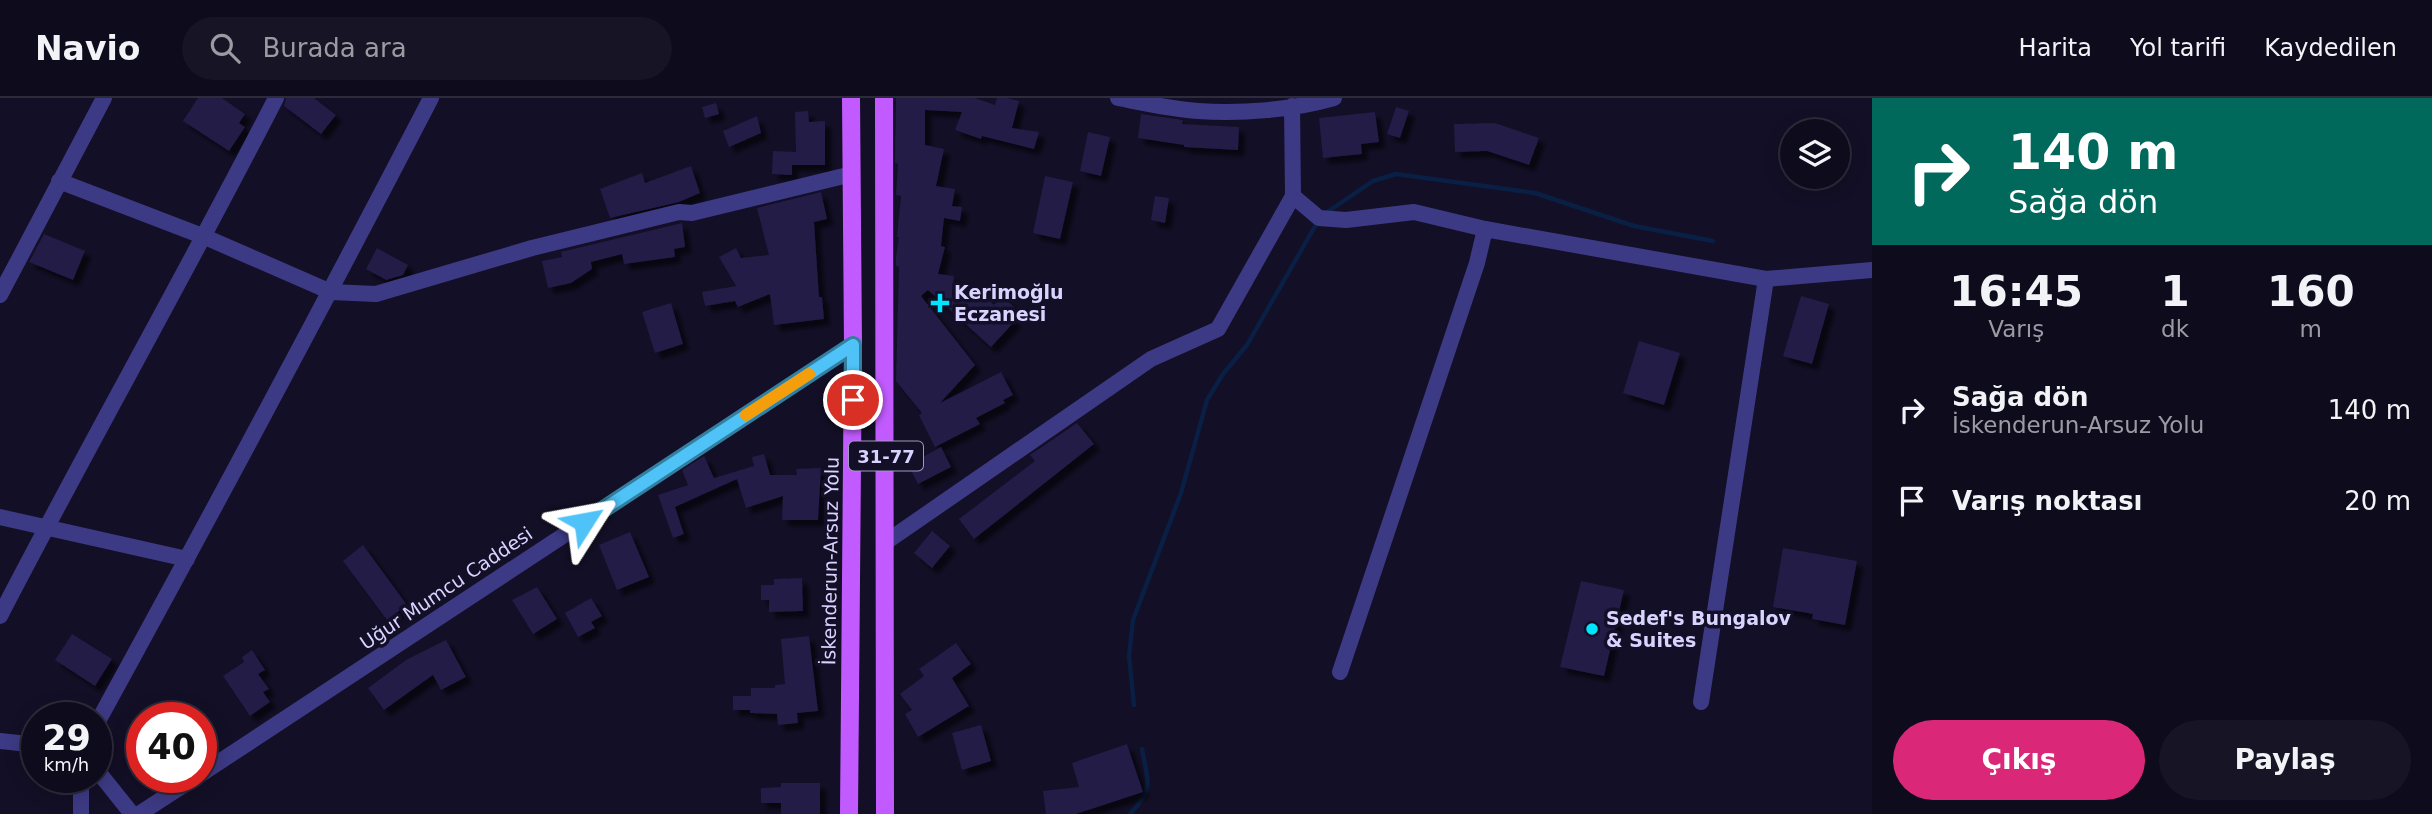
<!DOCTYPE html>
<html lang="tr">
<head>
<meta charset="utf-8">
<style>
  :root { --surface:#0e0b1c; --page:#171425; --text:#f1f3f6; --muted:#9b9ba3; --line:#2e2b3b; --accent:#db2777 }
  body { margin:0; font-family:"DejaVu Sans",sans-serif; background:var(--page); color:var(--text); height:100vh; display:flex; flex-direction:column; font-size:26px; white-space:nowrap }
  * { box-sizing:border-box; margin:0 }
  p { font-size:23px; color:var(--muted) }
  .icon { flex:none; width:38px; height:38px; fill:none; stroke:currentColor; stroke-width:2; stroke-linecap:round; stroke-linejoin:round }
  .map { position:relative; flex:1; overflow:hidden }
  .panel { display:flex; flex-direction:column; background:var(--surface); width:560px }
  .panel>* { flex:none }
  .guide { background:#00695c; color:#fff; overflow:hidden }
  .controls { position:absolute; left:1780px; top:21px; display:grid; gap:14px }
  .controls a { display:grid; place-items:center; width:70px; height:70px; border-radius:50%; background:var(--surface); box-shadow:0 4px 18px #0003,0 0 0 2px var(--line); font-size:35px }
  .speed { position:absolute; left:21px; top:604px; display:flex; gap:14px; font-size:35px; font-weight:700; text-align:center }
  .speed>* { display:grid; place-content:center; width:91px; height:91px; border-radius:50%; background:var(--surface); box-shadow:0 4px 18px #0003,0 0 0 2px var(--line); line-height:1 }
  .speed small { font-size:18px; font-weight:400 }
  .speed .limit { border:10px solid #d22; background:#fff; color:#111 }
  .pin { position:absolute; display:grid; place-items:center; width:60px; height:60px; color:#fff; margin:-30px; border:4px solid #fff; border-radius:50%; box-shadow:0 2px 7px #0007 }
  .me { position:absolute; width:77px; margin:-38px; rotate:56deg; stroke-linejoin:round; filter:drop-shadow(0 0 5px #0008) }
  .turn { display:flex; align-items:center; gap:24px; height:147px; padding:0 21px; font-size:32px }
  .turn .icon { width:91px; height:91px; stroke-width:2.5 }
  .turn b { display:block; font-size:49px; line-height:60px }
  .eta { display:flex; justify-content:space-evenly; align-items:center; height:119px; text-align:center }
  .eta b { font-size:42px; font-weight:800; line-height:49px }
  .primary-button { display:flex; gap:14px; margin-top:auto; padding:14px 21px }
  .primary-button a { flex:1; height:80px; border-radius:42px; background:var(--accent); color:#fff; font-size:28px; font-weight:800; line-height:80px; text-align:center }
  .primary-button a+a { background:var(--page); color:var(--text) }
  ul { padding:0; list-style:none }
  li { display:flex; align-items:center; gap:21px; height:91px; padding:0 21px }
  li div { flex:1 }
  li b { display:block; font-size:26px }
  li em { font-style:normal }
  header { display:flex; align-items:center; gap:42px; box-sizing:border-box; height:98px; padding:0 35px; background:var(--surface); border-bottom:2px solid var(--line) }
  header strong { font-size:33px }
  nav { display:flex; gap:38px; margin-inline-start:auto; font-size:24px }
  .search { width:490px; height:63px; background:var(--page); display:flex; align-items:center; gap:18px; box-sizing:border-box; padding:0 24px; border-radius:38px; color:var(--muted); font-size:26px }
  main { display:flex; flex:1; min-height:0 }
  .map>svg:first-child { display:block }
</style>
</head>
<body>
<header>
<strong>Navio</strong>
<div class="search"><svg class="icon" aria-label="search" viewBox="0 0 24 24"><circle cx="10" cy="10" r="6"/><path d="M15 15l6 6"/></svg>Burada ara</div>
<nav><a>Harita</a><a>Yol tarifi</a><a>Kaydedilen</a></nav>
</header>
<main>
<div class="map">
<svg width="1872" height="716" viewBox="0 0 1872 716">
  <defs>
    <filter id="shadow"><feDropShadow dx="6" dy="6" stdDeviation="2" flood-color="#0009"/></filter>
  </defs>
  <rect width="100%" height="100%" fill="#130f26"/>
  <g fill="none" stroke-linecap="round" stroke-linejoin="round">
    <path stroke="#0a1f44" stroke-width="4.5" d="M1323 117 1373 83 1396 76 1535 95 1634 128 1713 143
      M1134 607 1129 558 1133 522 1181 395 1207 302 1223 276 1247 247 1318 123
      M1130 716C1154 691 1148 683 1142 651"/>
  </g>
  <path fill="#241b47" filter="url(#shadow)" d="M198 0H222L245 16 239 25 245 29 229 53 183 23Z
    M286 0H314L336 17 321 36 284 8Z
    M896 0H975L995 7 997 0H1007L1019 3 1012 30 1039 34 1034 51 982 38 981 41 955 32 962 14 925 12V47L944 51 936 88 955 91 952 108 962 109 960 123 944 120 941 148 945 149 938 176 954 178 952 197 987 200 994 207 1002 198 1015 210 1009 217 1015 223 991 249 928 192 921 198 975 267 940 305 1001 274 1013 297 1003 302 1005 305 976 320 980 326 935 349 919 317 922 315 896 283 899 169 896 168V159L899 139H897L901 98 896 97 898 66 895 65Z
    M716 5 719 16 705 20 702 9Z
    M1396 9 1409 13 1400 40 1387 36Z
    M808 13 809 24 825 23V67H792V77L772 76 773 53 796 54 795 14Z
    M1375 14 1379 44 1361 46 1362 56 1323 60 1319 20Z
    M1141 16 1183 22 1182 26 1239 29 1238 52 1184 49V47L1138 40Z
    M757 18 761 35 729 49 723 33Z
    M1495 25 1539 40 1529 67 1487 53 1455 54 1454 26Z
    M1088 34 1110 39 1101 78 1080 73Z
    M691 68 700 95 679 104 610 120 600 91 642 75 645 85Z
    M1045 78 1073 84 1060 141 1033 135Z
    M821 94 827 121 814 124 819 199H822L824 221 774 227 770 196 738 209 735 203 705 208 702 194 736 188 719 159 736 150 741 160 769 157 757 110Z
    M1155 98 1169 100 1165 125 1151 122Z
    M682 125 685 149 674 151 675 159 624 166 622 156 591 164 592 171 571 185 548 190 542 163 562 159 561 154Z
    M44 136 85 153 73 182 29 164Z
    M377 150 408 167 403 177 386 182 366 171Z
    M1801 198 1829 206 1812 266 1783 258Z
    M671 205 683 246 655 255 642 214Z
    M1639 243 1680 255 1664 307 1623 295Z
    M1077 325 1094 346 974 441 959 421 1035 363 1030 357Z
    M941 349 951 369 918 386 908 367Z
    M764 356 770 377H797L796 371 821 370 818 422H782L783 398 746 410 737 381 675 409 684 436 673 440 658 397 688 387 682 372 704 358 714 380 754 368 752 359Z
    M932 433 950 448 932 470 914 455Z
    M630 434 649 479 617 492 599 447Z
    M363 447 407 507 387 522 343 463Z
    M1783 450 1857 463 1845 527 1812 521 1813 516 1773 509Z
    M802 480 803 513 769 514V502H761V487H774V481Z
    M1581 483 1624 492 1604 578 1560 569Z
    M537 489 557 521 533 536 512 502Z
    M591 500 602 518 591 524 595 530 578 539 565 515Z
    M72 536 112 561 95 588 55 562Z
    M809 538 818 613 797 615 798 625 778 627 777 616 750 615V612H733V598H751V590H775V587L785 586 781 541Z
    M446 542 466 579 441 592 433 577 384 612 368 590 406 562Z
    M956 545 971 566 952 580 969 608 918 639 905 616 912 612 900 596 924 578 919 571Z
    M252 552 265 572 258 576 269 591 263 594 270 604 250 618 223 578 244 564 242 559Z
    M981 627 991 663 962 672 952 635Z
    M1127 646 1143 694 1076 716H1046L1043 693 1079 689 1072 665Z
    M781 685H820V716H781V705H761V690L781 689Z"/>
  <g fill="none" stroke-linecap="round" stroke-linejoin="round">
    <path stroke="#3d3a85" stroke-width="16" d="M1118 0C1144 5 1171 11 1198 13 1242 16 1292 12 1334 0
      M59 83 205 139 331 194 376 196 532 150 679 114 692 115 852 76
      M1293 98 1319 120 1346 122 1414 114 1485 131 1766 181
      M0 197 104 0
      M0 419 187 461
      M886 444 1151 261 1218 231 1293 98 1292 8
      M0 518C90 344 187 174 276 0
      M1340 574 1477 165 1485 131
      M1701 604 1766 181 1872 172
      M96 627C210 419 322 210 431 0
      M0 643 37 647
      M96 671 132 716
      M201 676 853 247
      M81 716V679
      M139 716 196 679"/>
    <path stroke="#c25bff" stroke-width="18" d="M884 0 885 716
      M849 716 853 247 851 0"/>
  </g>
  <g fill="none" stroke-linecap="round" stroke-linejoin="round">
    <defs>
      <path id="route" d="M584 424 853 247V302"/>
    </defs>
    <use href="#route" stroke="#337fa1" stroke-width="18"/>
    <use href="#route" stroke="#4fc3f7" stroke-width="12"/>
    <path stroke="#f59e0b" stroke-width="12" d="M746 317 809 276"/>
  </g>
  <g fill="#00e5ff" stroke="#130f26" stroke-width="2.5">
    <path d="M936.5 194.5h7v7h7v7h-7v7h-7v-7h-7v-7h7z"/>
    <circle cx="1592" cy="531" r="7"/>
  </g>
  <g text-anchor="middle" dominant-baseline="central" stroke-width="7" stroke-linejoin="round" paint-order="stroke">
    <rect fill="#130f26" stroke="#9e99be" stroke-width="2" x="849" y="343.5" width="74" height="29" rx="5"/>
    <g font-size="18" font-weight="bold" fill="#d9d4ff">
      <text x="886" y="358">31-77</text>
    </g>
    <g font-size="19" font-weight="bold" fill="#d9d4ff" stroke="#130f26" text-anchor="start">
      <text x="954" y="194">Kerimoğlu<tspan x="954" dy="22">Eczanesi</tspan></text>
      <text x="1606" y="520">Sedef's Bungalov<tspan x="1606" dy="22">&amp; Suites</tspan></text>
    </g>
    <g font-size="19" fill="#d9d4ff" stroke="#130f26">
      <text transform="translate(830 463) rotate(-89)">İskenderun-Arsuz Yolu</text>
      <text transform="translate(446 490) rotate(-34)">Uğur Mumcu Caddesi</text>
    </g>
  </g>
</svg>
<div class="controls">
<a><svg class="icon" aria-label="layers" viewBox="0 0 24 24"><path d="M12 4l9 5-9 5-9-5zM3 14l9 5 9-5"/></svg></a>
</div>
<div class="speed"><div>29<small>km/h</small></div><div class="limit">40</div></div>
<div class="pin" style="left:853px;top:302px;background:#d93025"><svg class="icon" aria-label="arrive" viewBox="0 0 24 24"><path d="M6 21V4h12l-3 4 3 4H6"/></svg></div>
<svg class="me" style="left:584px;top:424px" viewBox="-20 -20 40 40"><path d="M0-17L14 15 0 8-14 15z" fill="#4fc3f7" stroke="#fff" stroke-width="4"/></svg>
</div>
<section class="panel">
<div class="guide">
<div class="turn"><svg class="icon" aria-label="right" viewBox="0 0 24 24"><path d="M7 20v-9h11M14 6l5 5-5 5"/></svg><div><b>140 m</b>Sağa dön</div></div>
</div>
<div class="eta">
<div><b>16:45</b><p>Varış</p></div>
<div><b>1</b><p>dk</p></div>
<div><b>160</b><p>m</p></div>
</div>
<ul>
<li><svg class="icon" aria-label="right" viewBox="0 0 24 24"><path d="M7 20v-9h11M14 6l5 5-5 5"/></svg><div><b>Sağa dön</b><p>İskenderun-Arsuz Yolu</p></div><em>140 m</em></li>
<li><svg class="icon" aria-label="arrive" viewBox="0 0 24 24"><path d="M6 21V4h12l-3 4 3 4H6"/></svg><div><b>Varış noktası</b></div><em>20 m</em></li>
</ul>
<div class="primary-button"><a>Çıkış</a><a>Paylaş</a></div>
</section>
</main>
</body>
</html>
